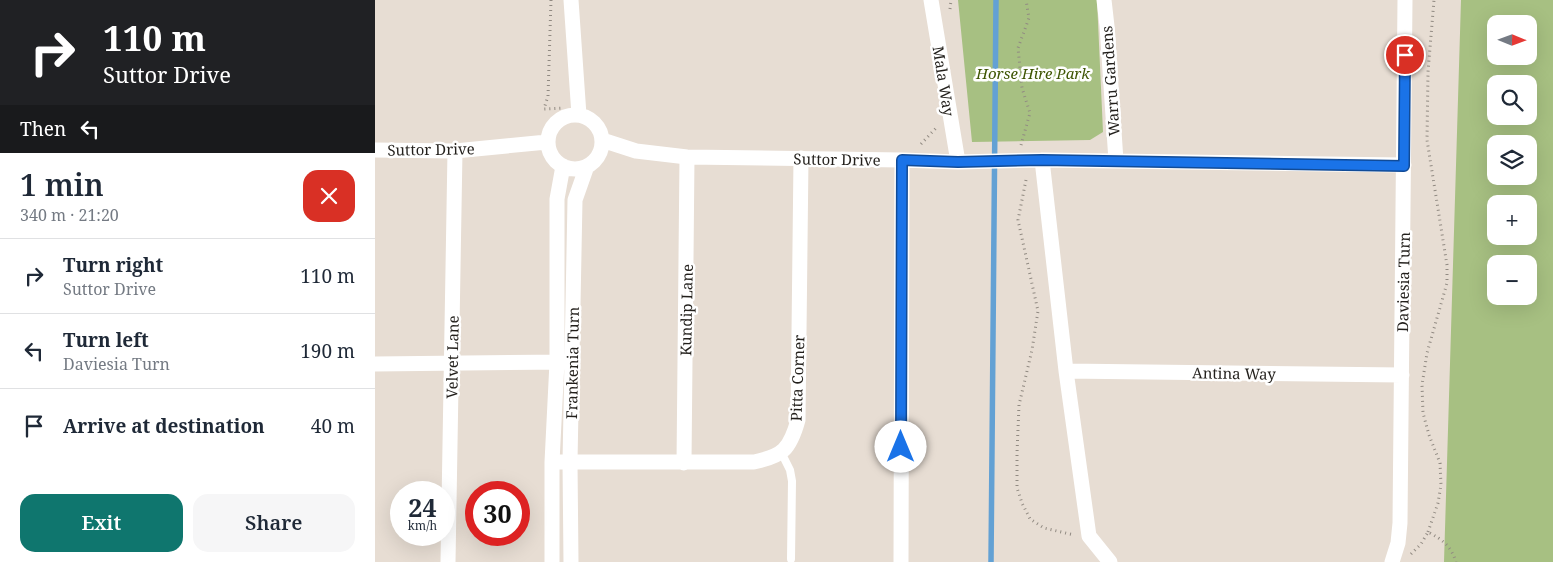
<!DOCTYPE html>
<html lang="en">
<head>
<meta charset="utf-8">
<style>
  :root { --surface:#fff; --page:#f6f6f7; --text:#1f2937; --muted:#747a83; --line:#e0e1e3; --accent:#0f766e }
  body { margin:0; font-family:"Noto Serif",serif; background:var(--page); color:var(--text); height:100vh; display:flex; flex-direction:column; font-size:19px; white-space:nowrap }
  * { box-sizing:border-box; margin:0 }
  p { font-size:16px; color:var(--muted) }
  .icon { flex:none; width:28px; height:28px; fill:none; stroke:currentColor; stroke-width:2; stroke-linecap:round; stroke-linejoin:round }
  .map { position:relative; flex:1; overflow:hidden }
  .panel { display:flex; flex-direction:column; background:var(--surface); width:375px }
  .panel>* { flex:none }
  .guide { background:#202124; color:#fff; overflow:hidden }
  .needle { width:32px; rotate:91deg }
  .controls { position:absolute; left:1112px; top:15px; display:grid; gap:10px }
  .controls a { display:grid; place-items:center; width:50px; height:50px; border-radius:10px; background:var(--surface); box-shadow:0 5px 20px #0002; font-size:25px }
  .speed { position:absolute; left:15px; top:481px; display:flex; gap:10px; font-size:25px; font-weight:700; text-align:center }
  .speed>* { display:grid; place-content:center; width:65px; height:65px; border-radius:50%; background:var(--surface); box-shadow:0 5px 20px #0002; line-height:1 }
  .speed small { font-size:12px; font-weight:400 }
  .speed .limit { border:8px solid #d22; background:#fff; color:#111 }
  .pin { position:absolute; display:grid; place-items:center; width:42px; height:42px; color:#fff; margin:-21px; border:2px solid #fff; border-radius:50%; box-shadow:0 1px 5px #0007 }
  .me { position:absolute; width:55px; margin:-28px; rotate:0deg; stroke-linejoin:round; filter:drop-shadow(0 0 4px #0008) }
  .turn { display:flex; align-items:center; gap:18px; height:105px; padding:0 20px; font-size:22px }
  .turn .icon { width:65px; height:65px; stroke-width:2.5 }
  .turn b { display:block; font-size:35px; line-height:42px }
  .then { display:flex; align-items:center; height:48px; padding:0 20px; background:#0003; gap:10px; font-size:19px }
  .round { display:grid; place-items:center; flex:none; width:52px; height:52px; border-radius:15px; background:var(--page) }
  .overview { display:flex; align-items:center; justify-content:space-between; height:85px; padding:0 20px }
  h1 { font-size:30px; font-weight:600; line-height:38px }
  .cta { display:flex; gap:10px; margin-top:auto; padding:10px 20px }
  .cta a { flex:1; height:58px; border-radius:15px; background:var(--accent); color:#fff; font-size:20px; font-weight:600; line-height:58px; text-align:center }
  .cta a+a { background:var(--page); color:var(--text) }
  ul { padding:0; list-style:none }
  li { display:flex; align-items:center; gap:15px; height:75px; padding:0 20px; border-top:1px solid var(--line) }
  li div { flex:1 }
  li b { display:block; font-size:19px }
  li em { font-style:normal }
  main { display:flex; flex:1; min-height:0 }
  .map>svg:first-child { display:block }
</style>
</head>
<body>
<main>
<section class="panel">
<div class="guide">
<div class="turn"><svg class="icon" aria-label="right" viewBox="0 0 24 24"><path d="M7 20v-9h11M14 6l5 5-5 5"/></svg><div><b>110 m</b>Suttor Drive</div></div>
<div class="then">Then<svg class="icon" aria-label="left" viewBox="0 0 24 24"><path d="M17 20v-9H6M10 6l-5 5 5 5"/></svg></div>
</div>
<div class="overview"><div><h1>1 min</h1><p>340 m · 21:20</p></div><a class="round" style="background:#d93025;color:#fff"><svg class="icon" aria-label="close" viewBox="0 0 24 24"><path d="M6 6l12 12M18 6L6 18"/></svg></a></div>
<ul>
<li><svg class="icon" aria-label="right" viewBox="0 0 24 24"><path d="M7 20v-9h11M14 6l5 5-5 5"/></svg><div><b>Turn right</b><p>Suttor Drive</p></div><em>110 m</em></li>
<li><svg class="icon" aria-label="left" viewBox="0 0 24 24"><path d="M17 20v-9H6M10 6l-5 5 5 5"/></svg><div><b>Turn left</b><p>Daviesia Turn</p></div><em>190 m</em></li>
<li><svg class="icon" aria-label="arrive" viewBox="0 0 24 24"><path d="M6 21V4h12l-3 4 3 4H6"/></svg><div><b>Arrive at destination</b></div><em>40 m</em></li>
</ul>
<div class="cta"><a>Exit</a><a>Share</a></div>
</section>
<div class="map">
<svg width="1178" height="562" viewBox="0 0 1178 562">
  <rect width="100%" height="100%" fill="#e7ddd3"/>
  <path fill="#a7c082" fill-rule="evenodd" d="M583 0H722L728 132 715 140 597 142Z
    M1086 0H1178V562H1069ZM1121 24H1154V56H1121ZM1121 84H1154V116H1121ZM1121 144H1154V176H1121ZM1121 204H1154V236H1121ZM1121 264H1154V296H1121Z"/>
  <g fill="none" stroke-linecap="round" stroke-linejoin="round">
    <path stroke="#63a1d4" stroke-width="5.5" d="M616 562 621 0"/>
    <path stroke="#918a82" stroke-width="3" stroke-dasharray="1 4" stroke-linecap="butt" d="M176 0 173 96 169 109 189 108
      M575 9 576 0
      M546 144 562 127
      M646 145 655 113 647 88 643 48 654 18 651 0
      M651 180 643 220 663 311 657 350 644 405 642 453V488L647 503 655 519 669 528 699 535
      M1053 532 1063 503 1066 485 1065 463 1054 435 1048 413 1047 385 1052 353 1072 283V265L1052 140 1053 72 1059 0
      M1036 554 1046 544 1053 532C1068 540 1076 546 1081 562"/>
    <path stroke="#fff" stroke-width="8" d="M406 452 415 470 417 481 416 559"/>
    <path stroke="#fff" stroke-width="15" d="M196 0 204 115
      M556 0 583 162
      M729 0 732 26 741 161
      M173 142a27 27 0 1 1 54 0a27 27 0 1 1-54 0Z
      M227 140 261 151 312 157 527 160 583 162 667 160 1029 165
      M0 150 80 151 172 142
      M667 160 691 371 714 536 735 562
      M0 364 191 362
      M691 371 1027 375
      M177 462H379C408 456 415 449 423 420L426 158
      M309 463 312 157
      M73 562 80 151
      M177 562V462L182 362V199L188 166
      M196 562 195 462 200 200 212 166
      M526 562 527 160
      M1017 562 1023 543 1025 523 1030 0"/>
  </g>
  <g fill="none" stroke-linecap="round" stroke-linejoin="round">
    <defs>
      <path id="route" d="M526 447 527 160 583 162 667 160 1029 166 1030 55"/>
    </defs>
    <use href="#route" stroke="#114b97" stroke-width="12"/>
    <use href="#route" stroke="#1a73e8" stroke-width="9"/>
  </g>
  <g text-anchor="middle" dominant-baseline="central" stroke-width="5" stroke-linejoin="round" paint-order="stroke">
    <g font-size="15" font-style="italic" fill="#3e5503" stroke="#fff">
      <text x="658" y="73">Horse Hire Park</text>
    </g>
    <g font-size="15" fill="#221f1b" stroke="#fff">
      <text transform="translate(569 81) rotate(81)">Mala Way</text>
      <text transform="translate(735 81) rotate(-94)">Warru Gardens</text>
      <text transform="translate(56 149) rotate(-1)">Suttor Drive</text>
      <text transform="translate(462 159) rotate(1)">Suttor Drive</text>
      <text transform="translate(1028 282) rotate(-89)">Daviesia Turn</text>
      <text transform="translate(311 310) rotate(-89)">Kundip Lane</text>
      <text transform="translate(77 357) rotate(-89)">Velvet Lane</text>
      <text transform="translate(197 363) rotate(-89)">Frankenia Turn</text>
      <text transform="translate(859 373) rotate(1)">Antina Way</text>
      <text transform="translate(422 378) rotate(-88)">Pitta Corner</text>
    </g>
  </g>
</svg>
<div class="controls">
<a><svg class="needle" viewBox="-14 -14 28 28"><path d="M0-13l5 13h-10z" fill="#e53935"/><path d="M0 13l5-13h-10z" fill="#747a83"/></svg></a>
<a><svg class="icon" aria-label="search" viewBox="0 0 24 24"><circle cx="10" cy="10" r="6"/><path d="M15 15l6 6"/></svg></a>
<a><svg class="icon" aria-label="layers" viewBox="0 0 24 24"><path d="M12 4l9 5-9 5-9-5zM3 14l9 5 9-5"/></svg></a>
<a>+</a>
<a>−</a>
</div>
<div class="speed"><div>24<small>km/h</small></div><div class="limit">30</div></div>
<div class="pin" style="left:1030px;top:55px;background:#d93025"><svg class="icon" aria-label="arrive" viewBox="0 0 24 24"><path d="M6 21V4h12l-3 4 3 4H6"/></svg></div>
<svg class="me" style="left:526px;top:447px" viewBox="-20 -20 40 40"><circle r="19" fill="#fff"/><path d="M0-13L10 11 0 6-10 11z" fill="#1a73e8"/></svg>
</div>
</main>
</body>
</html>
